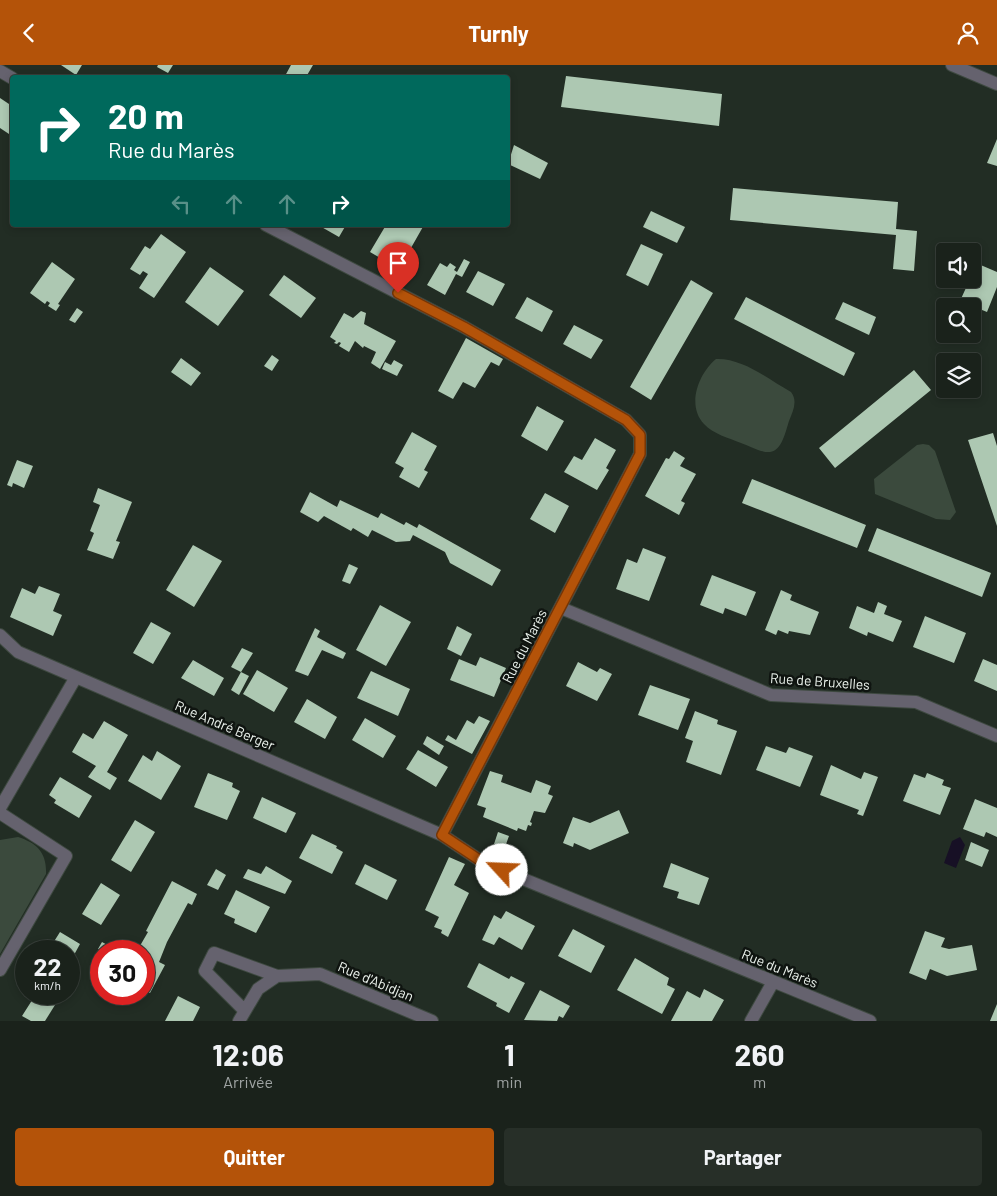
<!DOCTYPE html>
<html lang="fr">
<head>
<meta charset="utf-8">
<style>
  :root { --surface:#1a221b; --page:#272f28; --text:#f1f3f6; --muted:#9fa4a3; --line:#383f3a; --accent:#b45309 }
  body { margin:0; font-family:Barlow,sans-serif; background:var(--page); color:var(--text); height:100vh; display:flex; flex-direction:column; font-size:19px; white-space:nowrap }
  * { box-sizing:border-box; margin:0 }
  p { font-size:16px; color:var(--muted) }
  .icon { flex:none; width:28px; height:28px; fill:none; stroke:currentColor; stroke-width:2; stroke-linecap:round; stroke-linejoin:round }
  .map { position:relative; height:956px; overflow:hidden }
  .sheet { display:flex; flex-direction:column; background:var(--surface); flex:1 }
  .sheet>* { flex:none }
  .top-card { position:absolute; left:10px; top:10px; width:500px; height:152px; border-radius:5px; box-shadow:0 2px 8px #0003,0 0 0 1px var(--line); background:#00695c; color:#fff; overflow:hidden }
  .tools { position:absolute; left:936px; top:178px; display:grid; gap:10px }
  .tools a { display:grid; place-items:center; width:45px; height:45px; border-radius:5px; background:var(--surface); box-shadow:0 2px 8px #0003,0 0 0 1px var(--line); font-size:25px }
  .speed { position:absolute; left:15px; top:875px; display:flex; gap:10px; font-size:25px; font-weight:700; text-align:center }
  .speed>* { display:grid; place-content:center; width:65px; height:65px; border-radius:50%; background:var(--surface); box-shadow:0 2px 8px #0003,0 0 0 1px var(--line); line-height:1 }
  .speed small { font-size:12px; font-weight:400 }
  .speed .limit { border:8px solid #d22; background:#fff; color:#111 }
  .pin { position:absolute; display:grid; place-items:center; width:42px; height:42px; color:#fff; margin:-51px -21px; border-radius:50% 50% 50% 0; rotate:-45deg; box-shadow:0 0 5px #0007 }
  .pin .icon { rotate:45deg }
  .me { position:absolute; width:55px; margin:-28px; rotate:295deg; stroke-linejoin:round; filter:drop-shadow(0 0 4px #0008) }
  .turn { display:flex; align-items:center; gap:18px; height:105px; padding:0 15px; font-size:22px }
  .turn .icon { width:65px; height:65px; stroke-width:2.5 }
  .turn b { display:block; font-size:35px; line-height:42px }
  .lanes { display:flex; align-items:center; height:48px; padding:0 15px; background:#0003; justify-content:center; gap:25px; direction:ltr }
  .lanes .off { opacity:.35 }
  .eta { display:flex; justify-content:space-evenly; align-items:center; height:85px; text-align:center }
  .eta b { font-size:30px; font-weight:700; line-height:35px }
  .button { display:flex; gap:10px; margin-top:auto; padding:10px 15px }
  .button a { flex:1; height:58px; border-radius:5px; background:var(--accent); color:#fff; font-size:20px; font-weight:700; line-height:58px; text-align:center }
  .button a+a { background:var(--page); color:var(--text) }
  header { display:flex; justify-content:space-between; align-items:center; height:65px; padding:0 15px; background:var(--accent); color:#fff; font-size:22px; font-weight:700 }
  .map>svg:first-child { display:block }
</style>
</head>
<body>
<header><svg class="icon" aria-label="back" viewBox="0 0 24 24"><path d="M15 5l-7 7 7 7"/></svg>Turnly<svg class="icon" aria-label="person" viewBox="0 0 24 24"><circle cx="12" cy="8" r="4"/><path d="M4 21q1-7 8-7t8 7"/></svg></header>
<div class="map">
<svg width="997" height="956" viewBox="0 0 997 956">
  <rect width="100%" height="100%" fill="#222d24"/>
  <path fill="#3b4a3d" d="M716 294C743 293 768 314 791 327 798 336 793 346 789 356 786 365 782 386 770 387 762 388 749 381 741 378 729 373 713 369 704 359 686 340 699 308 716 294Z
    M923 379 929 380 935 386 956 447 950 455 936 454 875 429 874 414 917 380Z
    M18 772C37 778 47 788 46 809L0 889V775Z"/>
  <path fill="#171025" d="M960 772 965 780 956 803 944 798 952 776Z"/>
  <path fill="#adc8b2" d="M61 0H82L76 10Z
    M158 0H173L168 8 157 2Z
    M291 0H313L306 12H288L285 11Z
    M566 11 722 29 719 61 561 42Z
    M0 33 12 41V71L0 63Z
    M997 74V101L987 98Z
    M514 80 548 98 540 114 508 99Z
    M733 123 898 137 896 164 917 166 914 206 893 204 896 170 730 155Z
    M651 146 685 162 677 178 643 162Z
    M318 160H346L339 172Z
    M386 160H424L399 204 370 187Z
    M161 169 186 187 154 233 139 223 148 209 143 206 140 210 130 204 145 181 150 184Z
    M641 179 663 189 648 221 626 210Z
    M464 194 470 197 462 212 456 209 445 230 427 220 440 198 447 202 450 198 456 202 454 205 457 207Z
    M52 197 75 214 58 239 60 240 56 246 48 241 50 238 47 236 45 239 30 228Z
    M976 198 997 207V222L987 247 960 236 970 214H972Z
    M210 202 244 226 218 261 185 237Z
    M478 206 505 219 493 241 466 227Z
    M284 210 316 233 301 253 269 230Z
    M691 215 713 228 651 335 630 322Z
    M527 232 553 246 542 267 515 253Z
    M746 232 855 288 844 311 734 254Z
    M843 237 876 252 869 270 835 254Z
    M77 243 83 247 75 258 69 255Z
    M361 246 366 248 364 259 396 276 380 304 371 298 376 287 364 281 363 283 355 276 349 287 339 281 341 278 339 277 337 279 334 278 336 276 330 272 344 248 353 253Z
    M574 260 603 275 591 294 563 279Z
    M466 273 503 294 499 301 491 297 475 323 463 317 453 334 438 326Z
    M272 290 279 295 272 306 264 301Z
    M181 293 201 308 191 321 171 307Z
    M394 295 403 300 397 311 382 304 385 297 391 300Z
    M914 305 931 325 835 403 819 383Z
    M537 341 564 356 547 386 521 371Z
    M412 367 437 381 424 405 428 407 419 423 399 412 404 403 395 398Z
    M993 368 997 381V461L968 375Z
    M595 373 616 385 606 403 609 405 597 425 564 407 574 391 582 395Z
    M674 386 685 393 680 401 696 409 681 436 685 438 679 450 645 431 666 393 669 394Z
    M17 395 33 401 24 423 13 418 12 422 7 420Z
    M752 414 866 460 857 483 742 438Z
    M98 423 132 437 116 476 120 477 113 494 87 485 94 468 90 466 100 440 93 437Z
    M310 427 337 442 340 435 378 453 381 448 404 460 406 457 417 463 419 459 501 505 492 521 450 498 445 487 413 470 410 476 396 477 372 465 368 472 353 463 351 466 324 451 318 457 300 447Z
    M545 428 569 441 555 468 530 454Z
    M877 463 991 508 982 532 868 486Z
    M193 480 222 496 194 542 166 525Z
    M643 483 666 492 649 536 616 524 627 494 637 498Z
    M349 499 358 503 350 519 342 516Z
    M712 510 756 527 746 551 725 543 723 549 700 540Z
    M39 521 60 529 53 546 62 550 53 571 10 552 22 523 35 529Z
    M781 525 792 530 790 535 819 547 810 570 789 566 788 569 778 565 776 570 765 565Z
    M878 537 887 541 884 549 902 556 893 577 868 567 867 571 849 563 857 541 874 548Z
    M380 540 411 557 386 601 356 585Z
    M925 551 966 568 954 598 913 582Z
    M151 557 171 568 153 599 133 588Z
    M457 561 472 569 461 591 447 584Z
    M315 563 320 566 317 572 346 588 343 594 322 585 308 611 295 606Z
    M242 583 253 588 241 607 249 611 239 630 231 625 241 607 231 602Z
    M480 592 506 603 494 632 450 615 459 594 476 601Z
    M983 594 997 600V626L974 616Z
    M193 595 224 613 214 631 181 613Z
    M578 597 597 607 600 603 612 609 597 636 566 621Z
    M257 605 288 623 274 647 243 629Z
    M371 606 410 624 398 651 357 633Z
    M650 620 690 634 678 665 638 650Z
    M307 634 337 652 325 674 294 657Z
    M695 646 718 655 717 659 737 666 721 710 686 697 693 676 685 673Z
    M479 651 490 656 472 689 445 675 448 670 456 675 467 655 474 659Z
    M365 653 396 671 383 693 352 675Z
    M104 656 128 670 107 707 117 713 110 725 88 712 96 701 72 687 83 668 93 674Z
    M427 671 444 681 439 690 423 679Z
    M766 681 786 688 789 682 813 691 800 722 756 705Z
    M418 685 448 702 436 722 406 704Z
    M157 686 181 701 161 735 128 716 143 690 152 696Z
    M831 700 861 714 864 707 878 712 863 751 857 749 859 745 820 730Z
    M490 706 503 710 501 717 531 728 536 715 551 721 548 729 553 731 545 748 534 746 530 757 532 758 531 761 528 760 526 766 518 763 517 766 483 752 486 743 477 740Z
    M208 708 233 718 232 722 240 726 227 755 194 742Z
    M927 708 944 715 942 720 951 723 940 750 903 736 914 709 925 713Z
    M60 712 92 731 79 753 54 738 56 735 49 730Z
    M262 732 296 748 286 768 253 753Z
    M975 734 997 743V772L986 767 984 772 963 764Z
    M619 745 629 768 590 785 574 778 573 782 563 778 573 752 590 758Z
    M135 755 155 767 131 807 111 795Z
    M498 767 509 771 505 782 494 779Z
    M312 769 337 781 336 783 343 787 332 809 299 793Z
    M971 777 989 785 982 802 965 795Z
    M449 792 465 799 454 820 469 828 448 872 441 868 442 865 434 862 439 852 425 845Z
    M671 798 709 813 699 840 677 833 679 827 663 822Z
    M365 799 397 815 387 835 355 819Z
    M266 801 292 816 285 829 243 813 248 804 261 809Z
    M216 804 226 810 218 825 207 820Z
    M172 816 197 829 192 840 188 838 167 877 159 897 165 900 150 928 144 925V886H137L148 867 146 866Z
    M101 818 120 830 101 860 82 849Z
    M236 825 270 842 256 868 234 858 235 854 224 849Z
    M506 846 535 861 522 885 499 872 494 880 482 875 494 850 501 854Z
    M573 864 605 881 591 908 558 891Z
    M925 866 945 873 941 882 949 884 972 880 977 905 947 911 930 904 926 915 909 908Z
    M60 867 80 879 69 899V886H48Z
    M102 877 118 886H102L98 884Z
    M635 893 669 913 667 920 675 924 662 949 617 925Z
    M479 898 509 914 511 911 525 918 509 948 496 941 497 938 467 922Z
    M704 924 724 935 712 956H671L687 926 700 933Z
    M540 925 570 941 563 953 559 951 557 956 524 955Z
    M36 929H54L60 932 45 956H31L22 951Z
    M178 931 200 942 193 956H165Z
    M997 939V956H990Z"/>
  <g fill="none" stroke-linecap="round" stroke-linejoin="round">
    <defs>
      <path id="minor" d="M952 0 997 19
        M0 6 12 13
        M266 160 464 262 626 355 640 370V389L442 770 484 798 870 956
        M561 543 771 630 916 637 997 671
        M0 570 18 587 442 770
        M0 743 76 612
        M0 748 66 791 0 905
        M244 945 205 906 214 888 277 911
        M239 956 258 924 277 911 320 909 432 956
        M751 956 773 917"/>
    </defs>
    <use href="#minor" stroke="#3e4940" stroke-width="14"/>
    <use href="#minor" stroke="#65626e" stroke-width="12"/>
  </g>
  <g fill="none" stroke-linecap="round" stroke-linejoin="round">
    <defs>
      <path id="route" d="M398 228 464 262 626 355 640 370V389L442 770 484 798 502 805"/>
    </defs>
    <use href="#route" stroke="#753606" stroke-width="12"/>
    <use href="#route" stroke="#b45309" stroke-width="9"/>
  </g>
  <g text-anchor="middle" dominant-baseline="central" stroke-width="5" stroke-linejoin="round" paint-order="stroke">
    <g font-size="14" fill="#ebf2ec" stroke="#0f1410">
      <text transform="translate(524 581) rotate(-63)">Rue du Marès</text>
      <text transform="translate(820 616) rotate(4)">Rue de Bruxelles</text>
      <text transform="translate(225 660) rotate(23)">Rue André Berger</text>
      <text transform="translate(780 903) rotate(22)">Rue du Marès</text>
      <text transform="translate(376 916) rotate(23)">Rue d'Abidjan</text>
    </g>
  </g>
</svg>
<div class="tools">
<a><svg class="icon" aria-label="sound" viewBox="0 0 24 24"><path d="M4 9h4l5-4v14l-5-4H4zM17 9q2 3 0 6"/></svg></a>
<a><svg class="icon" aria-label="search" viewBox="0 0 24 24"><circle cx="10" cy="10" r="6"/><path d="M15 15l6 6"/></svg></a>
<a><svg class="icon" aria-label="layers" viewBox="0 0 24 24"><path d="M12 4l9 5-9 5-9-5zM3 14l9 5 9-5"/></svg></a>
</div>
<div class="speed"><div>22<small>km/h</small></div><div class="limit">30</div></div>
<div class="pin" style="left:398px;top:228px;background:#d93025"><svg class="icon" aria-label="arrive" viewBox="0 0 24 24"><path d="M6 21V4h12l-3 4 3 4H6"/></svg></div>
<svg class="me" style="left:502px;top:805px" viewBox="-20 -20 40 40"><circle r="19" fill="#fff"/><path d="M0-13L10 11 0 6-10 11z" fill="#b45309"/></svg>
<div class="top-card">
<div class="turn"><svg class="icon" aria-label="right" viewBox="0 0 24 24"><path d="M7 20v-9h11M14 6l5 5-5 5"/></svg><div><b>20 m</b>Rue du Marès</div></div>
<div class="lanes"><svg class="icon off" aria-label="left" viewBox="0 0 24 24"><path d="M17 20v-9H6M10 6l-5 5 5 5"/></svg><svg class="icon off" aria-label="ahead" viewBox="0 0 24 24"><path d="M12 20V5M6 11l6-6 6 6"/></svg><svg class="icon off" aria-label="ahead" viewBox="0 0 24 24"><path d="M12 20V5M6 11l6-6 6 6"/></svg><svg class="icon" aria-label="right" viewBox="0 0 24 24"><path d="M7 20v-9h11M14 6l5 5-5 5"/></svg></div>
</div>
</div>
<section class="sheet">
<div class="eta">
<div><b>12:06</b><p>Arrivée</p></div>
<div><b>1</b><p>min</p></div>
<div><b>260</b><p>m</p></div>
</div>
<div class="button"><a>Quitter</a><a>Partager</a></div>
</section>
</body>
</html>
